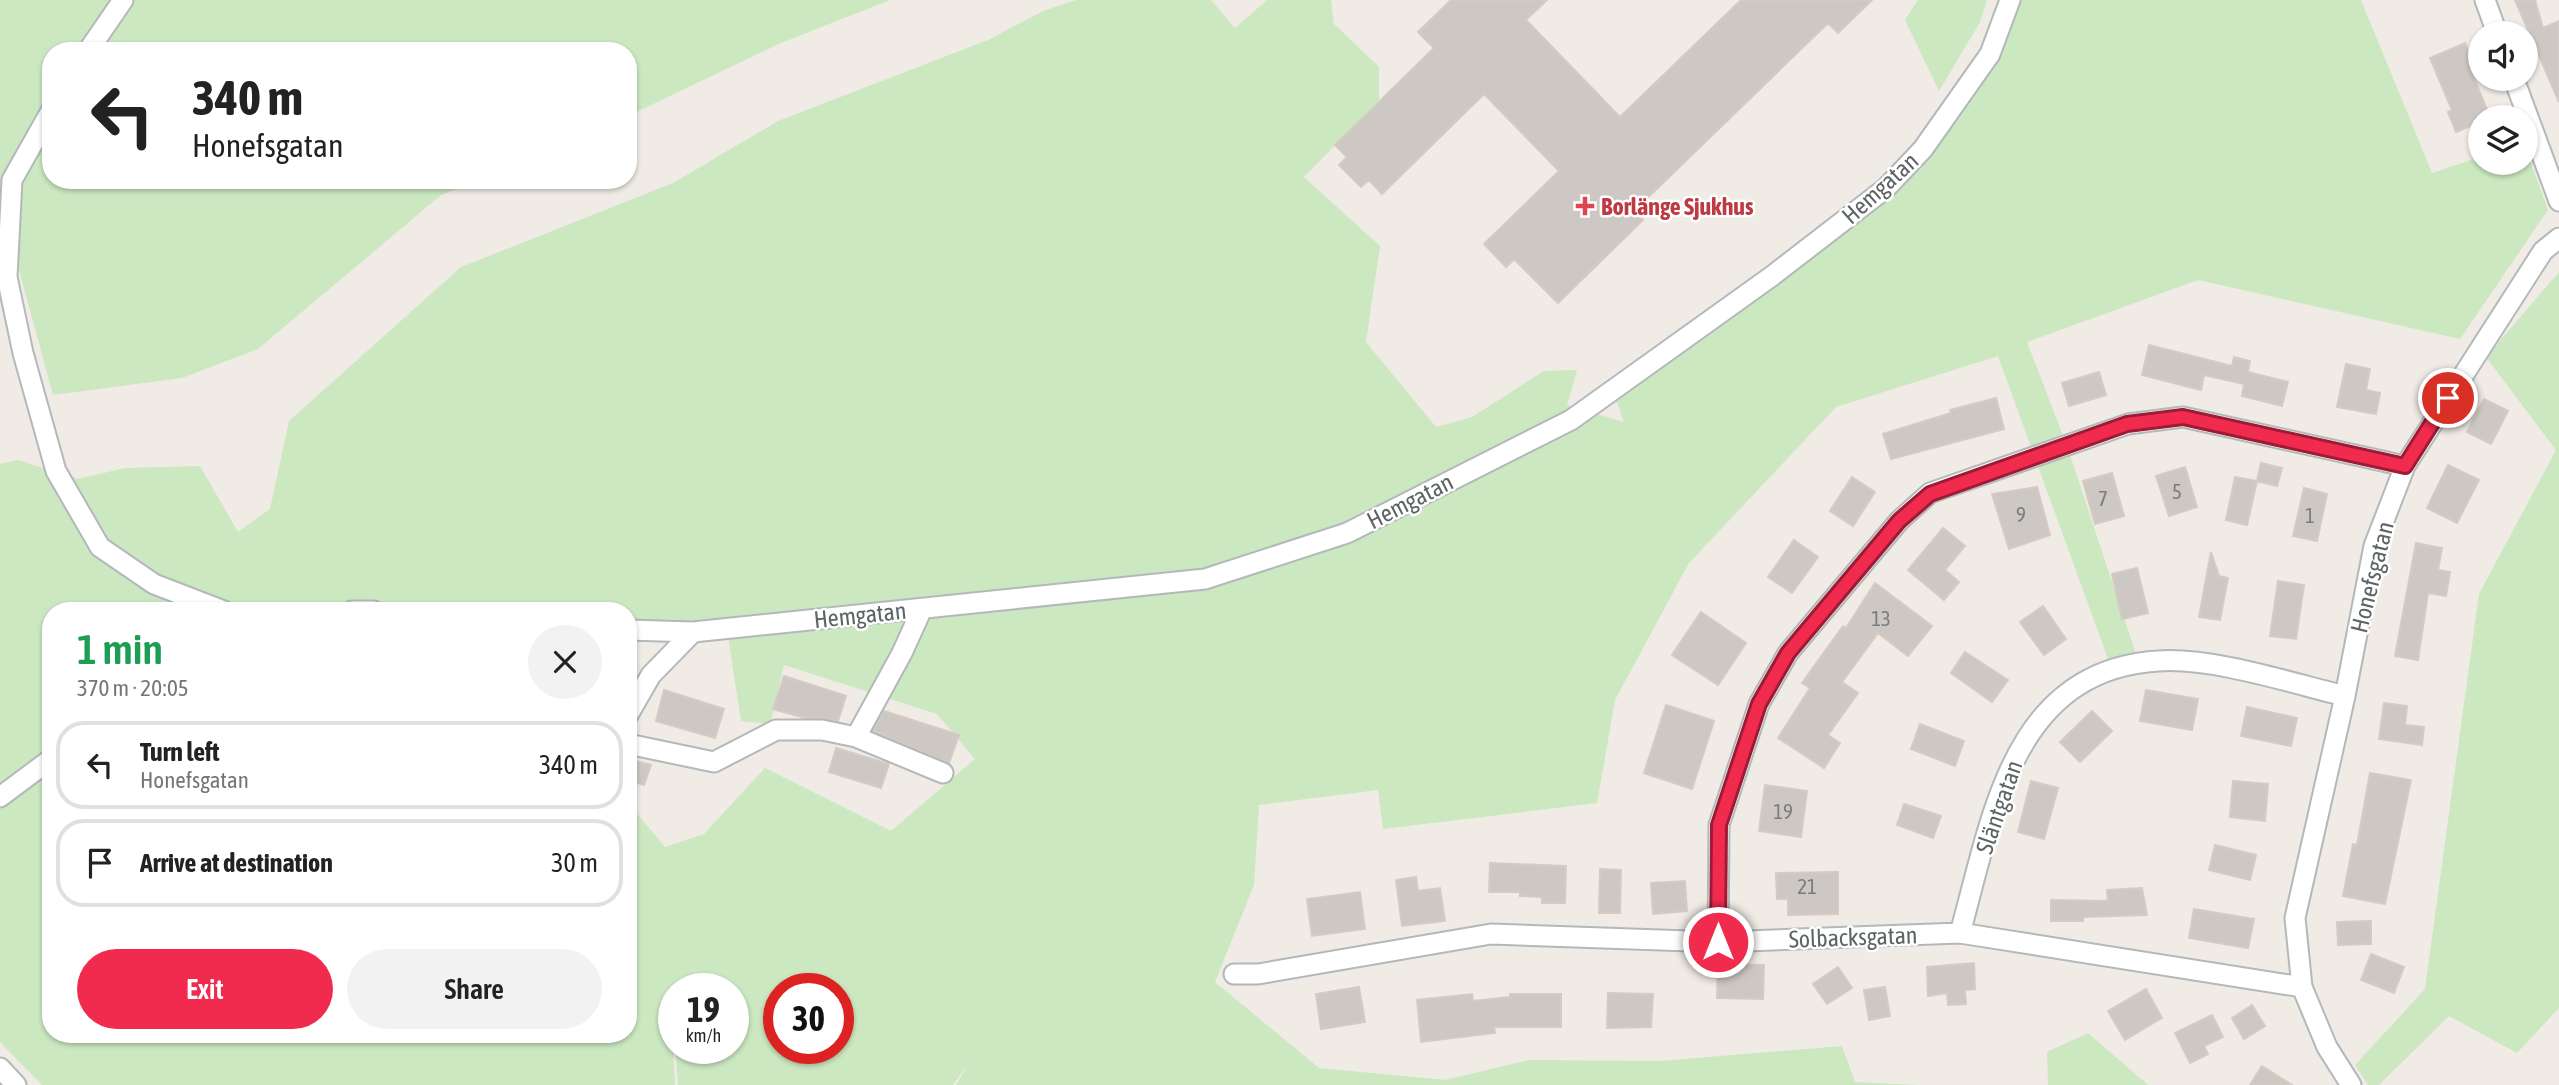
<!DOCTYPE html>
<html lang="en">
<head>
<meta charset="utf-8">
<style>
  :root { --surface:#fff; --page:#f2f2f2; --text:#222; --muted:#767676; --line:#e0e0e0; --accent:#f12b4e }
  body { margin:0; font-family:"Asap Condensed",sans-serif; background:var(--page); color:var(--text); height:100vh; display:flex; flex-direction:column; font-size:26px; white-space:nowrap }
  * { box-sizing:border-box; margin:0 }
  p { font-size:23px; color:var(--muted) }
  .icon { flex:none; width:38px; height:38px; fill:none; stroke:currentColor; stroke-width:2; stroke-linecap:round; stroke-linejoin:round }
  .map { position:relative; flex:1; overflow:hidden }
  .side { position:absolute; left:42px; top:602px; width:595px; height:441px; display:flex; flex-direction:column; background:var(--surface); border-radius:28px; box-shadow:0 2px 5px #0004 }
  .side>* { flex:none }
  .hud { position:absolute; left:42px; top:42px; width:595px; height:147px; border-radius:28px; box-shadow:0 2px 5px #0004; background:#fff; color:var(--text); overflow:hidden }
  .tools { position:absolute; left:2468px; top:21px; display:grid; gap:14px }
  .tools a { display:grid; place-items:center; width:70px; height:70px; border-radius:50%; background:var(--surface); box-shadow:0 2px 5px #0004; font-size:35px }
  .speed { position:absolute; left:658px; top:973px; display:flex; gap:14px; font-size:35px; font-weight:700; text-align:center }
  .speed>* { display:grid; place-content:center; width:91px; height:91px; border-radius:50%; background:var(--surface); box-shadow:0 2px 5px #0004; line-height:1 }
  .speed small { font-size:18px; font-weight:400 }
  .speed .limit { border:10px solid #d22; background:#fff; color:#111 }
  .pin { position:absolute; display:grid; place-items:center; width:60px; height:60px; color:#fff; margin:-30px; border:4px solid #fff; border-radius:50%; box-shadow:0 2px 7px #0007 }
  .me { position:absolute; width:77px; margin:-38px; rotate:0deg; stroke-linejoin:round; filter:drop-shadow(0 0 5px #0008) }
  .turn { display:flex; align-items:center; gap:24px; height:147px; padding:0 35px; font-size:32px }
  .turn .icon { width:91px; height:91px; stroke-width:2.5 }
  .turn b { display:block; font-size:49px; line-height:60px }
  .round { display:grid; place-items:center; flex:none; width:74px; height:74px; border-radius:37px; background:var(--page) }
  .headline { display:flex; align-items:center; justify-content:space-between; height:119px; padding:0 35px }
  h1 { font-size:42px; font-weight:600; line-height:52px; color:#1e9e55 }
  .action { display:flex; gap:14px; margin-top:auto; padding:14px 35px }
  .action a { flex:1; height:80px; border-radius:42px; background:var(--accent); color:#fff; font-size:28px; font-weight:600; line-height:80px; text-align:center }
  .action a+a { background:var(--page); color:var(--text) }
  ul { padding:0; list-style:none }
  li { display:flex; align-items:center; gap:21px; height:88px; margin:0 14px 10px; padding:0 21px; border:4px solid var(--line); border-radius:28px }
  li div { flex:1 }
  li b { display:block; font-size:26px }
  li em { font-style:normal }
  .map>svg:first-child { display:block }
</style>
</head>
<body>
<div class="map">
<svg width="2559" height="1085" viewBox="0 0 2559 1085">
  <rect width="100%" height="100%" fill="#f0ebe5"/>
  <path fill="#cbe8c1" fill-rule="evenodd" d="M0 0H890L781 43 628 116V51H51V180H479L441 195 258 349 182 378 53 395 13 248 0 263Z
    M1076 0H1211L1235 28 1267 0H1331L1334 24 1379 67V100L1304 177 1380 246 1366 342 1436 427 1472 417 1544 371 1577 370 1567 405 1624 422 1616 400 1893 193 1972 99 1997 56 2017 0H2361L2432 173 2480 157V163H2525V147L2548 210 2460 339 2198 280 2027 342 2067 446 2141 669 2112 670 1998 356 1836 407 1689 563 1615 700 1597 803 1383 829 1378 790 1259 805 1254 885 1215 982 1319 1068 1445 1080 1529 1060 1660 1061 1842 1046 1855 1082 1917 1085H956L967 1065 953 1085H678L675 1048H733V989H674V1038L671 1016 675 1085H42L0 1042V464L18 460 78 479 125 468 200 466 238 532 270 509 289 421 461 267 673 183 778 121 988 40 1043 11ZM388 604 442 611H628V622L726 623 741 721 770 724 784 665 937 714 975 759 891 831 765 768 704 834 665 847 634 810 628 828V1034H51V611H386ZM779 989H838V1048H779Z
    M1918 0H1987L1980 22 1939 91 1905 20Z
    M2559 272V1008L2517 1053 2449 1016 2379 1085H2368L2355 1065 2425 989 2479 594 2556 450 2486 357Z
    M2088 1033 2148 1085H2048L2047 1052Z"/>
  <path fill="#cdc8c4" stroke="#d5cbc3" stroke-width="2" d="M1451 0H1547L1526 20 1620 117 1741 0H1872L1838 33 1828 23 1634 211 1643 220 1558 303 1514 259 1506 267 1484 244 1559 171 1484 94 1382 194 1369 180 1361 187 1339 165 1347 157 1335 145 1434 48 1418 32Z
    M2515 0H2535L2543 28 2559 21V102Z
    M2465 43 2475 69 2471 71 2490 117H2480V122L2456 132 2448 112 2452 110 2430 58Z
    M2149 345 2232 366 2234 357 2250 361 2248 372 2288 382 2282 406 2242 396 2244 384 2204 375 2201 390 2142 375Z
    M2346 364 2370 369 2366 390 2380 393 2376 414 2337 407Z
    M2099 372 2106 395 2069 406 2062 383Z
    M1996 398 2004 429 1891 459 1883 434 1951 413 1950 410Z
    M2484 399 2508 411 2491 444 2467 432Z
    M2261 463 2282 468 2277 486 2257 481Z
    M2448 465 2479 480 2457 523 2427 508Z
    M2185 467 2197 507 2169 516 2156 476Z
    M2112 473 2124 516 2095 524 2083 481Z
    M1852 477 1875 492 1853 526 1830 511Z
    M2235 477 2257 481 2247 525 2226 520Z
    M2037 487 2050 535 2009 549 1992 494Z
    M2304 488 2327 494 2317 541 2293 536Z
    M1943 528 1965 546 1945 570 1959 582 1944 600 1908 570Z
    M1794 540 1818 557 1792 593 1768 577Z
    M2416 543 2442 548 2438 570 2450 572 2446 596 2428 593 2418 660 2395 656Z
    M2211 552 2219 576 2228 578 2220 620 2199 617Z
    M2137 568 2148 613 2122 619 2112 574Z
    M2278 581 2304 585 2296 639 2270 636Z
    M1875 583 1932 626 1908 656 1878 633 1842 682 1858 693 1828 735 1840 743 1824 768 1778 738 1810 688 1802 683 1843 626 1846 628Z
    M2043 606 2066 639 2044 655 2020 622Z
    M1701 612 1746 643 1718 685 1672 655Z
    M1965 652 2008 680 1992 702 1951 673Z
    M784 676 846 696 838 721 805 718 773 709Z
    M664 690 724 709 715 738 656 721Z
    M2146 690 2198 699 2192 730 2140 721Z
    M2384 703 2407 706 2405 725 2424 727 2422 745 2379 739Z
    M1666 705 1714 721 1692 789 1644 773Z
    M2247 707 2297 718 2291 746 2241 736Z
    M884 711 959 735 949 763 873 731Z
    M2092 711 2112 731 2080 762 2060 742Z
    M1920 724 1964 741 1955 766 1911 749Z
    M836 748 889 764 881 788 829 772Z
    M628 759 651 765 644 785 628 780Z
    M2370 773 2411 780 2385 904 2343 896 2353 844 2357 845Z
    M2031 781 2058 788 2044 839 2018 832Z
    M2233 781 2268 784 2265 821 2230 817Z
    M1765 785 1807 791 1801 837 1759 831Z
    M1904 804 1941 816 1933 838 1897 825Z
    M2215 845 2256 855 2250 880 2209 870Z
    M1490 863 1566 866 1565 903H1542V897L1520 896V892H1489Z
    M1600 869 1621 870 1620 913H1599Z
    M1838 872V914L1788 915V899H1777L1776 873Z
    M1416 877 1418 891 1440 888 1445 921 1402 926 1396 880Z
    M1685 881 1687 911 1653 914 1651 883Z
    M2142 888 2147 915 2083 917V921H2051V900L2108 901 2107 890Z
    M1360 892 1365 929 1312 936 1307 899Z
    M2194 909 2254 919 2248 948 2189 938Z
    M2371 921V944L2338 945 2337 922Z
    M2371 954 2404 967 2394 993 2361 980Z
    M1974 963 1975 989 1965 990 1966 1004 1948 1005 1947 993 1928 996 1927 967Z
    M1718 964 1764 965 1763 999 1717 998Z
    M1838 967 1852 988 1827 1004 1813 984Z
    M1359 987 1365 1022 1321 1029 1316 994Z
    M1885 987 1890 1016 1869 1020 1864 990Z
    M2146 989 2162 1018 2125 1040 2108 1011Z
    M1608 993 1653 994 1651 1027 1607 1028Z
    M1472 994 1473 1001 1510 997V994H1561V1027H1494L1495 1033 1421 1042 1417 1000Z
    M2252 1005 2265 1026 2244 1039 2232 1018Z
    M2212 1015 2223 1037 2204 1046 2208 1054 2190 1063 2175 1033Z
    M2262 1066 2292 1085H2250Z"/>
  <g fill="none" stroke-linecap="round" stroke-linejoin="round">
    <defs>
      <path id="street" d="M2485 0 2497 33
        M88 51 123 0
        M2514 79 2559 201
        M51 111 12 180 7 277 23 353 56 471 100 547 154 584 224 611
        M352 611H374
        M628 630 693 632 1205 579 1347 533 1571 420 1772 276 1886 188 1923 149 1990 54 2010 0
        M628 715 651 675 693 632
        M856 737 902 653 922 609
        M628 744 714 762 776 730H822L856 737 943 773
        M0 797 51 759
        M1960 933C1992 819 2011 670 2158 661 2212 657 2291 683 2345 696
        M1718 942 1719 825 1759 704 1788 653 1899 521 1930 493 2128 424 2183 417 2405 466
        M1234 974H1258L1491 934 1718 942 1960 933 2302 987
        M0 1068 16 1085
        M2351 1085 2327 1047 2302 987 2295 918 2345 696 2374 546 2405 466 2543 251 2559 238"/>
    </defs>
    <use href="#street" stroke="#b3b8bb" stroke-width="23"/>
    <use href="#street" stroke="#fff" stroke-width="19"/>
  </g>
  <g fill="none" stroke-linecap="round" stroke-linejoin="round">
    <defs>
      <path id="route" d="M1718 942 1719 825 1759 704 1788 653 1899 521 1930 494 2127 424 2183 417 2405 466 2448 398"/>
    </defs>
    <use href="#route" stroke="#9d1c33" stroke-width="18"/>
    <use href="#route" stroke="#f12b4e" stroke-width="12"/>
  </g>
  <path fill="#e0444e" stroke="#fff" stroke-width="2.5" d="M1581.5 195.5h7v7h7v7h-7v7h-7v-7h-7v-7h7z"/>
  <g text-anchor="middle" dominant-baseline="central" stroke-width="5" stroke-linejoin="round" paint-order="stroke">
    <g font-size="21" fill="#797d7e">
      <text x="2177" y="491">5</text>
      <text x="2103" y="498">7</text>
      <text x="2021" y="514">9</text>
      <text x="2310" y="515">1</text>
      <text x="1881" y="618">13</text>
      <text x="1783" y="811">19</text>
      <text x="1807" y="886">21</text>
    </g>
    <g font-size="24" fill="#5d6466" stroke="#fff">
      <text transform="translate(1880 188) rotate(-42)">Hemgatan</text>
      <text transform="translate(1410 501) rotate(-27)">Hemgatan</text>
      <text transform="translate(2372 577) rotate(-76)">Honefsgatan</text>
      <text transform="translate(860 615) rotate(-6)">Hemgatan</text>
      <text transform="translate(1999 807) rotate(-71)">Släntgatan</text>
      <text transform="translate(1853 937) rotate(-2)">Solbacksgatan</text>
    </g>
    <g font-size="24" font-weight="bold" fill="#be3a42" stroke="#fff" text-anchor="start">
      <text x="1601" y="206">Borlänge Sjukhus</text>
    </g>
  </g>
</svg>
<div class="tools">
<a><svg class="icon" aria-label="sound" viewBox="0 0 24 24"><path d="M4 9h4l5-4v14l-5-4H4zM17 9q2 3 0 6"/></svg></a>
<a><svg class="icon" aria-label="layers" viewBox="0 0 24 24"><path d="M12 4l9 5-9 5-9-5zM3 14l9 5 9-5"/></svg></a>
</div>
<div class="speed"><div>19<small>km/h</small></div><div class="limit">30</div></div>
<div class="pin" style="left:2448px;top:398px;background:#d93025"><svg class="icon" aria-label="arrive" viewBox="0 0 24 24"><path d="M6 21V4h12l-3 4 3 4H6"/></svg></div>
<svg class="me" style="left:1718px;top:942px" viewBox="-20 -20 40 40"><circle r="17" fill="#f12b4e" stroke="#fff" stroke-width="3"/><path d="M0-11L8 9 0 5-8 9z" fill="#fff"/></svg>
<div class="hud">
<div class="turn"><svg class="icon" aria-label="left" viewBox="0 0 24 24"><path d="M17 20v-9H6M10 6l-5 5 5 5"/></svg><div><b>340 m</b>Honefsgatan</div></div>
</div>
<section class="side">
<div class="headline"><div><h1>1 min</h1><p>370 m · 20:05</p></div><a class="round"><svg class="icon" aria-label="close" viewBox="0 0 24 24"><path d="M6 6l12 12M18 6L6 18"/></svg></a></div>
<ul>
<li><svg class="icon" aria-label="left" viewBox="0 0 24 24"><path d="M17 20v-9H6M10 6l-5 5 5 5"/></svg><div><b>Turn left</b><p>Honefsgatan</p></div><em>340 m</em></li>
<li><svg class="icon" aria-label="arrive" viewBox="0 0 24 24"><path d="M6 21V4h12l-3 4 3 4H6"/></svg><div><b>Arrive at destination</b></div><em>30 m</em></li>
</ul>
<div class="action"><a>Exit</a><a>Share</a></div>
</section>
</div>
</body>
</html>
